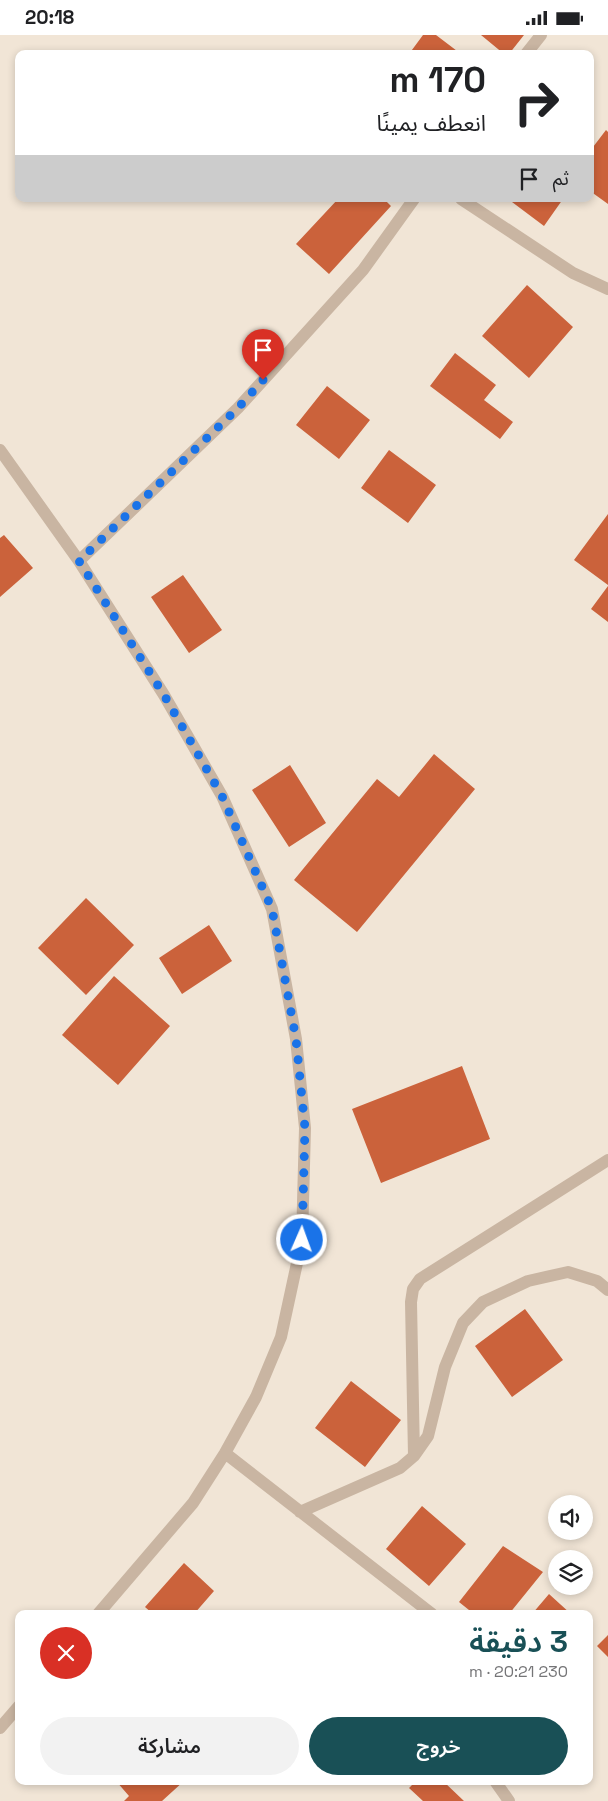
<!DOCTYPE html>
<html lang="ar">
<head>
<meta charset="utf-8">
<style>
  :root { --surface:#fff; --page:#f2f2f2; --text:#202124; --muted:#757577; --accent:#195056 }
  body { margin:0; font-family:"Space Grotesk","Noto Sans Arabic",sans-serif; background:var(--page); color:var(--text); direction:rtl; height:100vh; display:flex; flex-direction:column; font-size:19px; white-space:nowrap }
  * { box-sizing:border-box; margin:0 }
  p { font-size:16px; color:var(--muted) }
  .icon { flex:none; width:28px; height:28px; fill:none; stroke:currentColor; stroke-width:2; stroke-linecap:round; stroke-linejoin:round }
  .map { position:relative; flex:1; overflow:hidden; direction:ltr }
  .side { position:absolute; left:15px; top:1575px; width:578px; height:175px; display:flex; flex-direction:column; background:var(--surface); border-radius:10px; box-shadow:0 2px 8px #0003; direction:rtl }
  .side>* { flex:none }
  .hud { position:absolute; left:15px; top:15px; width:579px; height:152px; border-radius:10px; box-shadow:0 2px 8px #0003; direction:rtl; background:#fff; color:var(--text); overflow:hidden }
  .fabs { position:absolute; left:548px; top:1460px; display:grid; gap:10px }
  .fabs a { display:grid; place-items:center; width:45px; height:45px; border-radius:50%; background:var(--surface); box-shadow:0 2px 8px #0003; font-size:25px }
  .pin { position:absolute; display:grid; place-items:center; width:42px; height:42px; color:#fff; margin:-51px -21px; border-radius:50% 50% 50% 0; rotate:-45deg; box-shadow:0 0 5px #0007 }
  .pin .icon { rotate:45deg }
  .me { position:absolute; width:55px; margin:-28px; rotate:2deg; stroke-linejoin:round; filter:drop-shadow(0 0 4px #0008) }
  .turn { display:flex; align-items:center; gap:18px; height:105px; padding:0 25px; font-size:22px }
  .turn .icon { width:65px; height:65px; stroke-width:2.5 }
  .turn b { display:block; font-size:35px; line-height:42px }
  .then { display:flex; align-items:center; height:48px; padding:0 25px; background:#0003; gap:10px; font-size:19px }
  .round { display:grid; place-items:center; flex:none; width:52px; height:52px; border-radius:26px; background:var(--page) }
  .head { display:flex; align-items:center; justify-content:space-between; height:85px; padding:0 25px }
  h1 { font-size:30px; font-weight:600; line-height:38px; color:var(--accent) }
  .button { display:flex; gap:10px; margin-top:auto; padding:10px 25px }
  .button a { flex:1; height:58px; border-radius:30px; background:var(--accent); color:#fff; font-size:20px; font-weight:600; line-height:58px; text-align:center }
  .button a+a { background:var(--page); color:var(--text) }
  .status { display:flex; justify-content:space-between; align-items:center; height:35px; padding:0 25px; background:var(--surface); direction:ltr }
  .status svg { height:14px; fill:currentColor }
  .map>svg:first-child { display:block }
</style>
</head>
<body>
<div class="status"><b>20:18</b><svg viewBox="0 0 49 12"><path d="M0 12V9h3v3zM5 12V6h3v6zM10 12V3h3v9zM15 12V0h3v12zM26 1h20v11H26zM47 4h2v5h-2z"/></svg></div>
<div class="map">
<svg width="608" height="1766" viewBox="0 0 608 1766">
  <rect width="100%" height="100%" fill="#f1e5d6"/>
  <path fill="#cb623b" d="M423 0H436L461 19H409Z
    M481 0H524L509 19H504Z
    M606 95 608 97V169L590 156V116Z
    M338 164H384L391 171 329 239 296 209Z
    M514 164H563L544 191 512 167Z
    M527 250 573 292 529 343 482 301Z
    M455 318 496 350 484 365 513 387 500 404 430 351Z
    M327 351 370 385 339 424 296 390Z
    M389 415 436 450 408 488 361 453Z
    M608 479V550L574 525Z
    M4 500 33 533 0 562V503Z
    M183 540 222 595 189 618 151 562Z
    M608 551V587L591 574Z
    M434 719 475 754 357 897 294 845 377 744 399 762Z
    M290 730 326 788 289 812 252 755Z
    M86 863 134 910 86 960 38 913Z
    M209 890 232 926 182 959 159 923Z
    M114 941 170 991 118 1050 62 1000Z
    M462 1031 490 1104 381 1148 352 1074Z
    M525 1274 563 1325 512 1362 475 1311Z
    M351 1346 401 1385 365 1432 315 1393Z
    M422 1471 466 1509 429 1551 386 1514Z
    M503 1511 543 1537 509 1579H474L459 1567Z
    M184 1528 214 1556 194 1579H153L145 1572Z
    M549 1559 571 1579H532Z
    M608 1600V1622L597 1611Z
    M116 1746H184L162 1766H124L129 1761Z
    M409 1746H443L464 1766H423L409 1753 412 1750Z"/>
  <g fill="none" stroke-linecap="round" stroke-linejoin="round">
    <path stroke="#c9b5a2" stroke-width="12" d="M526 19 541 0
      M461 164 573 238 608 254
      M0 415 79 526 164 660 222 761 272 874 296 1004 305 1093 302 1205 281 1302 256 1362 225 1418 193 1468 98 1579
      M79 526 238 373 363 235 414 164
      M225 1418 432 1579
      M414 1421 411 1267 413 1254 420 1244 608 1125
      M300 1477 400 1433 414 1421 428 1401 445 1332 463 1288 483 1267 528 1246 568 1237 597 1246 608 1255
      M0 1693 19 1671
      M495 1746 509 1766"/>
  </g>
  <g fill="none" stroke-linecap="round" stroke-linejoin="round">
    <path stroke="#1a73e8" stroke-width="9" stroke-dasharray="0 16.2" d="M263 345 238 373 79 526 164 660 222 761 272 874 296 1004 305 1093 302 1205"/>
  </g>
</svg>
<div class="fabs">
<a><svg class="icon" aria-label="sound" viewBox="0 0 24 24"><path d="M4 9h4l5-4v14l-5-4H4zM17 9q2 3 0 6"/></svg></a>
<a><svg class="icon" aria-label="layers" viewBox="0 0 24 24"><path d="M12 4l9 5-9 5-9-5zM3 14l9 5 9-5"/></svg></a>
</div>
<div class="pin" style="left:263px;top:345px;background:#d93025"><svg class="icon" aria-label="arrive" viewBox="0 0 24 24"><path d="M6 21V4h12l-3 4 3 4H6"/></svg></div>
<svg class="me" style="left:302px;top:1205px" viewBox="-20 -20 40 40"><circle r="17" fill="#1a73e8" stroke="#fff" stroke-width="3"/><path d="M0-11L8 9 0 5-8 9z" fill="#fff"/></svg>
<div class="hud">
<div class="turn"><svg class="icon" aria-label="right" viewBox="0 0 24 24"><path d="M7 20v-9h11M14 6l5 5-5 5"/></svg><div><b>170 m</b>انعطف يمينًا</div></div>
<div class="then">ثم<svg class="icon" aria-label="arrive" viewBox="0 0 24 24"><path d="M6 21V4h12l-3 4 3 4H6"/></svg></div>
</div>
<section class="side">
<div class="head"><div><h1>3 دقيقة</h1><p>230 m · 20:21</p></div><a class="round" style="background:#d93025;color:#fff"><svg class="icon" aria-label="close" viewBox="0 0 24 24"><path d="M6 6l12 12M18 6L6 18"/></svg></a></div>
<div class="button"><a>خروج</a><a>مشاركة</a></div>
</section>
</div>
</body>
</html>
